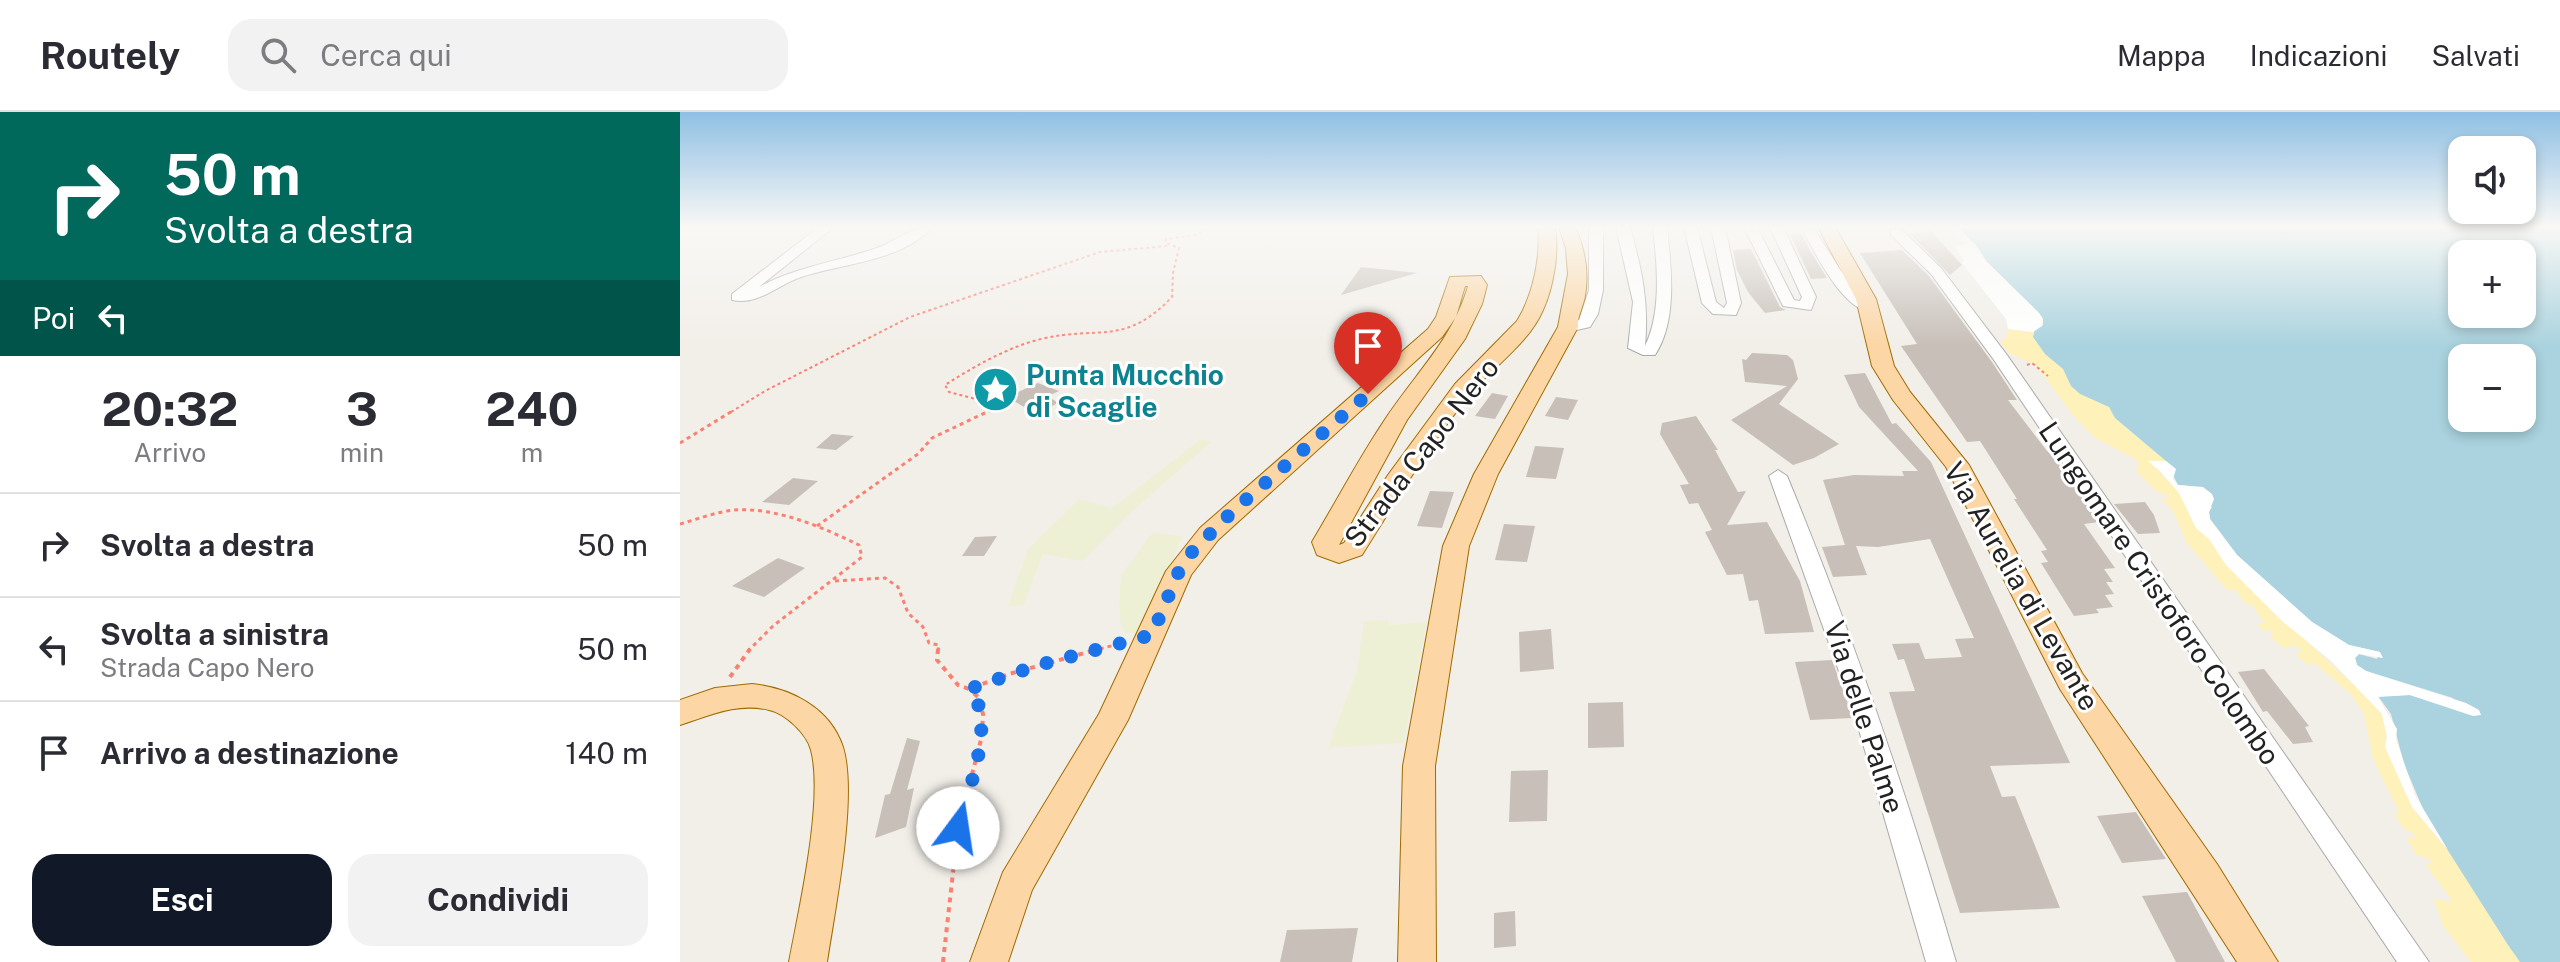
<!DOCTYPE html>
<html lang="it">
<head>
<meta charset="utf-8">
<style>
  :root { --surface:#fff; --page:#f2f2f3; --text:#2b2b33; --muted:#7c7c81; --line:#e1e1e2; --accent:#111827 }
  body { margin:0; font-family:"Public Sans",sans-serif; background:var(--page); color:var(--text); height:100vh; display:flex; flex-direction:column; font-size:30px; white-space:nowrap }
  * { box-sizing:border-box; margin:0 }
  p { font-size:26px; color:var(--muted) }
  .icon { flex:none; width:44px; height:44px; fill:none; stroke:currentColor; stroke-width:2; stroke-linecap:round; stroke-linejoin:round }
  .map { position:relative; flex:1; overflow:hidden }
  .details { display:flex; flex-direction:column; background:var(--surface); width:680px }
  .details>* { flex:none }
  .hud { background:#00695c; color:#fff; overflow:hidden }
  .controls { position:absolute; left:1768px; top:24px; display:grid; gap:16px }
  .controls a { display:grid; place-items:center; width:88px; height:88px; border-radius:16px; background:var(--surface); box-shadow:0 4px 12px #0003; font-size:40px }
  .pin { position:absolute; display:grid; place-items:center; width:68px; height:68px; color:#fff; margin:-82px -34px; border-radius:50% 50% 50% 0; rotate:-45deg; box-shadow:0 0 8px #0007 }
  .pin .icon { rotate:45deg }
  .me { position:absolute; width:88px; margin:-44px; rotate:14deg; stroke-linejoin:round; filter:drop-shadow(0 0 6px #0008) }
  .turn { display:flex; align-items:center; gap:28px; height:168px; padding:0 32px; font-size:36px }
  .turn .icon { width:104px; height:104px; stroke-width:2.5 }
  .turn b { display:block; font-size:56px; line-height:68px }
  .then { display:flex; align-items:center; height:76px; padding:0 32px; background:#0003; gap:16px; font-size:30px }
  .eta { display:flex; justify-content:space-evenly; align-items:center; height:136px; text-align:center }
  .eta b { font-size:48px; font-weight:700; line-height:56px }
  .button { display:flex; gap:16px; margin-top:auto; padding:16px 32px }
  .button a { flex:1; height:92px; border-radius:24px; background:var(--accent); color:#fff; font-size:32px; font-weight:700; line-height:92px; text-align:center }
  .button a+a { background:var(--page); color:var(--text) }
  ul { padding:0; list-style:none }
  li { display:flex; align-items:center; gap:24px; height:104px; padding:0 32px; border-top:2px solid var(--line) }
  li div { flex:1 }
  li b { display:block; font-size:30px }
  li em { font-style:normal }
  header { display:flex; align-items:center; gap:48px; box-sizing:border-box; height:112px; padding:0 40px; background:var(--surface); border-bottom:2px solid var(--line) }
  header strong { font-size:38px }
  nav { display:flex; gap:44px; margin-inline-start:auto; font-size:28px }
  .search { width:560px; height:72px; background:var(--page); display:flex; align-items:center; gap:20px; box-sizing:border-box; padding:0 28px; border-radius:24px; color:var(--muted); font-size:30px }
  main { display:flex; flex:1; min-height:0 }
  .map>svg:first-child { display:block }
</style>
</head>
<body>
<header>
<strong>Routely</strong>
<div class="search"><svg class="icon" aria-label="search" viewBox="0 0 24 24"><circle cx="10" cy="10" r="6"/><path d="M15 15l6 6"/></svg>Cerca qui</div>
<nav><a>Mappa</a><a>Indicazioni</a><a>Salvati</a></nav>
</header>
<main>
<section class="details">
<div class="hud">
<div class="turn"><svg class="icon" aria-label="right" viewBox="0 0 24 24"><path d="M7 20v-9h11M14 6l5 5-5 5"/></svg><div><b>50 m</b>Svolta a destra</div></div>
<div class="then">Poi<svg class="icon" aria-label="left" viewBox="0 0 24 24"><path d="M17 20v-9H6M10 6l-5 5 5 5"/></svg></div>
</div>
<div class="eta">
<div><b>20:32</b><p>Arrivo</p></div>
<div><b>3</b><p>min</p></div>
<div><b>240</b><p>m</p></div>
</div>
<ul>
<li><svg class="icon" aria-label="right" viewBox="0 0 24 24"><path d="M7 20v-9h11M14 6l5 5-5 5"/></svg><div><b>Svolta a destra</b></div><em>50 m</em></li>
<li><svg class="icon" aria-label="left" viewBox="0 0 24 24"><path d="M17 20v-9H6M10 6l-5 5 5 5"/></svg><div><b>Svolta a sinistra</b><p>Strada Capo Nero</p></div><em>50 m</em></li>
<li><svg class="icon" aria-label="arrive" viewBox="0 0 24 24"><path d="M6 21V4h12l-3 4 3 4H6"/></svg><div><b>Arrivo a destinazione</b></div><em>140 m</em></li>
</ul>
<div class="button"><a>Esci</a><a>Condividi</a></div>
</section>
<div class="map">
<svg width="1880" height="850" viewBox="0 0 1880 850">
  <rect width="100%" height="100%" fill="#f2efe9"/>
  <path fill="#eef0d5" d="M521 327 531 330 447 404 402 449 363 442 344 493 328 494 348 437 399 387 432 396Z
    M473 420 502 425 460 521H445L441 514 439 491 441 463Z
    M707 508 709 513 747 510 724 631 648 636 677 558 684 509Z"/>
  <path fill="#fff1ba" d="M1328 217 1353 220 1365 242 1383 257 1391 274 1401 282 1429 295 1435 306 1486 349H1469L1499 380 1516 416 1529 427 1546 453 1698 596 1706 613 1705 635 1732 695 1768 738 1840 850H1791L1763 814 1754 787 1772 790C1764 775 1754 766 1745 752L1752 753 1749 747 1736 743 1726 724 1735 727 1732 720 1724 717 1713 701 1720 702 1693 647 1684 602 1671 582 1634 551 1628 553 1616 543 1622 539 1613 533 1605 537 1589 524 1594 523 1590 518 1583 519 1578 512H1585L1572 493 1566 492 1555 478H1547L1507 431 1493 399 1480 385 1487 387V383L1477 380 1457 360V348L1414 325 1393 303 1356 253 1329 241 1320 230 1328 224Z"/>
  <path fill="#aad3df" fill-rule="evenodd" d="M1277 115H1880V850H1840L1828 833 1746 704 1724 652 1711 602 1698 584 1730 583 1777 598 1773 586 1686 559 1677 553 1675 546 1679 542 1697 547 1700 540 1669 533 1632 510 1557 443 1530 407 1529 400 1532 395 1508 374 1498 373 1486 349 1435 306 1429 295 1400 282 1391 274 1383 257 1365 242 1353 225 1355 217 1363 213V207L1359 201 1307 150 1291 128ZM1782 142H1842V202H1782ZM1782 246H1842V306H1782Z"/>
  <path fill="#fff" d="M1269 115H1277L1296 133 1307 150 1359 201 1363 207 1362 214 1353 220 1328 217 1326 207 1282 151 1284 149 1275 134 1286 132Z
    M1468 349H1486L1496 357 1493 367 1498 373 1523 375 1532 382 1534 387 1529 400 1530 407 1557 443 1632 510 1669 533 1700 540 1703 546 1679 542 1675 546 1677 553 1686 559 1786 591 1799 598 1801 603 1793 604 1730 583 1698 585 1717 617 1716 627 1735 683 1768 738 1732 695 1705 635 1707 625 1702 602 1650 548 1602 509 1546 453 1529 427 1516 416 1499 381 1480 359Z"/>
  <path fill="#c7bfb8" d="M1251 119 1282 153 1270 163 1229 121Z
    M1121 121 1131 140 1147 166 1131 167 1110 122Z
    M1071 137 1100 195 1106 198 1085 201 1068 180 1057 158 1053 138Z
    M1222 138 1249 164 1312 250 1337 288H1328L1367 339H1370L1419 410 1404 412 1435 456 1424 457 1433 470H1426L1434 482 1425 483 1433 495 1416 497 1419 501 1394 504 1361 451 1368 450 1361 439 1367 438 1334 387H1337L1300 329 1287 330 1221 234 1237 232 1180 141Z
    M681 155 737 161 661 183Z
    M1072 241 1107 243 1113 248 1118 267 1099 292 1159 332 1134 346 1113 353 1051 308 1107 274 1065 270 1062 247 1066 248Z
    M1185 261 1212 312 1216 311 1251 350 1390 651 1310 654 1322 685 1335 684 1380 796 1280 801 1209 580 1235 579 1224 547 1218 548 1212 532 1239 531 1245 547 1282 545 1275 527 1294 526 1250 427 1198 435 1176 434 1187 463 1153 465 1142 435 1165 433 1143 368 1174 363 1224 364 1222 359H1238L1179 295 1164 263Z
    M358 271 379 279 368 284 378 291 356 302 327 285Z
    M812 281 828 284 815 307 795 304Z
    M876 285 898 288 888 308 865 304Z
    M1016 304 1038 338H1035L1058 380 1066 379 1047 413 1087 410 1120 469 1134 520 1085 522 1078 488 1069 489 1063 462 1047 463 1025 420 1032 418 1018 391 1009 392 1000 373 1009 372 980 322 982 311Z
    M152 322 174 324 156 338 136 336Z
    M855 334 884 336 876 367 846 365Z
    M113 366 138 369 109 393 82 390Z
    M750 379 774 380 762 416 737 414Z
    M1465 390 1474 403 1480 421 1458 422 1434 392Z
    M824 412 855 414 847 450 815 448Z
    M317 424 304 444H282L295 425Z
    M98 446 125 456 84 485 52 474Z
    M871 517 874 557 840 560 839 520Z
    M1152 548 1173 606 1130 608 1115 550Z
    M1584 557 1629 614 1625 615 1633 630 1613 632 1587 599 1583 600 1558 560Z
    M943 590 944 635 908 636V591Z
    M227 626 240 629 227 678 234 676 226 715 195 726 205 683 210 682Z
    M868 658 867 709 829 710 831 659Z
    M1456 700 1486 747 1442 751 1417 704Z
    M1507 780 1545 850H1496L1462 784Z
    M835 799 836 834 814 836V801Z
    M678 816 672 850H600L607 818Z"/>
  <g fill="none" stroke-linecap="round" stroke-linejoin="round">
    <defs>
      <path id="minor" d="M139 115H154L79 175C116 155 155 150 194 137 215 130 232 114 253 115 220 150 164 151 121 165 97 173 78 194 52 188V182Z
        M909 115H923V178L918 202 910 215 888 220 880 215 899 208 909 178Z
        M936 115H950C962 158 969 190 965 234 982 200 977 152 973 115H987C991 155 998 208 975 243H963L948 236 953 190Z
        M1004 115H1017L1036 190 1044 196 1047 191 1031 115H1045L1061 191 1056 203 1033 202 1022 191Z
        M1064 115H1077L1114 188 1120 189 1122 185 1090 115H1103L1136 185 1131 198 1103 194Z
        M1121 115H1133L1172 176 1194 193V199C1165 204 1133 137 1121 115Z
        M1211 117H1221L1261 156 1327 243 1749 850H1717L1314 248 1251 162 1211 123Z
        M1098 358 1107 364C1173 523 1228 685 1276 850H1246L1175 604 1089 364Z"/>
      <path id="major" d="M858 115H875C879 140 874 174 863 198 849 231 814 254 791 281 750 331 716 389 682 443L659 451 637 443 632 430C656 390 678 348 704 309 734 263 773 227 788 174H785L776 205 762 225 538 428 511 463 448 608 352 778 328 850H290L323 760 419 602 486 459 520 416 748 217 756 205 770 165 801 164 807 173 802 192 785 227 727 308 659 433 664 431 708 363 775 272 837 209C853 183 861 145 858 115Z
        M879 115H895C905 137 909 160 905 184 903 195 897 205 898 215L818 362 789 434 755 654 756 850H718L723 654 763 434 794 362 878 215 888 162 886 137Z
        M1138 115H1155L1196 187 1214 254 1230 280 1289 353 1402 561 1537 752 1598 850H1557L1380 577 1266 355 1213 288 1192 254 1176 187Z
        M72 572C110 576 150 595 163 635 178 684 155 797 147 850H109C119 797 144 688 131 638 127 622 105 601 89 598 57 590 29 604 0 613V588L35 576Z"/>
    </defs>
    <use href="#minor" stroke="#a9a9a9" stroke-width="2"/>
    <use href="#major" stroke="#a06b00" stroke-width="2"/>
    <path stroke="#fa8072" stroke-width="2" stroke-dasharray="3 3" stroke-linecap="butt" d="M1347 253 1352 251 1368 264
      M51 300 85 279 230 205 420 140 488 134
      M310 300 307 290 269 280 265 273C293 255 328 235 361 227 419 213 444 235 492 185L493 161 499 136 486 131V127L516 123 530 115"/>
    <path stroke="#fa8072" stroke-width="3" stroke-dasharray="4 4" stroke-linecap="butt" d="M0 331 54 298
      M0 412C18 407 36 400 54 398 96 395 142 415 179 433L182 445 93 514 68 539
      M137 414 238 342 252 326 311 298
      M155 469 205 466 218 475 228 501 243 515 249 531 259 533 258 539
      M412 539 442 531"/>
    <path stroke="#fa8072" stroke-width="4" stroke-dasharray="5 5" stroke-linecap="butt" d="M258 537 257 548 278 573 289 577 329 562 419 537
      M50 565 70 537
      M263 850 278 716 302 624 303 602 298 585 290 578"/>
    <use href="#minor" fill="#fff" fill-rule="evenodd"/>
    <use href="#major" fill="#fcd6a4" fill-rule="evenodd"/>
  </g>
  <linearGradient id="sky" x2="0" y2="1"><stop stop-color="#8fc0e4"/><stop offset="0.49" stop-color="#f9f8f5"/><stop offset="1" stop-color="#f9f8f5" stop-opacity="0"/></linearGradient>
  <rect width="1880" height="234" fill="url(#sky)"/>
  <g fill="none" stroke-linecap="round" stroke-linejoin="round">
    <path stroke="#1a73e8" stroke-width="14" stroke-dasharray="0 25.2" d="M278 716C288 679 318 607 289 577L359 553 472 523 499 459 512 440 554 398 688 282"/>
  </g>
  <defs>
    <symbol id="sight-disc" viewBox="-11 -11 22 22"><circle r="9.5" fill="#0f9aa8" stroke="#fff"/><path d="M0-6L1.8-2.2L6-1.7L2.9 1.2L3.7 5.4L0 3.3L-3.7 5.4L-2.9 1.2L-6-1.7L-1.8-2.2Z" fill="#fff"/></symbol>
  </defs>
  <g fill-rule="evenodd">
    <use href="#sight-disc" x="290" y="252" width="51" height="51"/>
  </g>
  <g text-anchor="middle" dominant-baseline="central" stroke-width="6" stroke-linejoin="round" paint-order="stroke">
    <g font-size="28" font-weight="bold" fill="#0d838f" stroke="#fff" text-anchor="start">
      <text x="346" y="262">Punta Mucchio<tspan x="346" dy="32">di Scaglie</tspan></text>
    </g>
    <g font-size="28" fill="#222" stroke="#fff">
      <text transform="translate(741 340) rotate(-52)">Strada Capo Nero</text>
      <text transform="translate(1342 474) rotate(60)">Via Aurelia di Levante</text>
      <text transform="translate(1480 481) rotate(56)">Lungomare Cristoforo Colombo</text>
      <text transform="translate(1185 605) rotate(72)">Via delle Palme</text>
    </g>
  </g>
</svg>
<div class="controls">
<a><svg class="icon" aria-label="sound" viewBox="0 0 24 24"><path d="M4 9h4l5-4v14l-5-4H4zM17 9q2 3 0 6"/></svg></a>
<a>+</a>
<a>−</a>
</div>
<div class="pin" style="left:688px;top:282px;background:#d93025"><svg class="icon" aria-label="arrive" viewBox="0 0 24 24"><path d="M6 21V4h12l-3 4 3 4H6"/></svg></div>
<svg class="me" style="left:278px;top:716px" viewBox="-20 -20 40 40"><circle r="19" fill="#fff"/><path d="M0-13L10 11 0 6-10 11z" fill="#1a73e8"/></svg>
</div>
</main>
</body>
</html>
